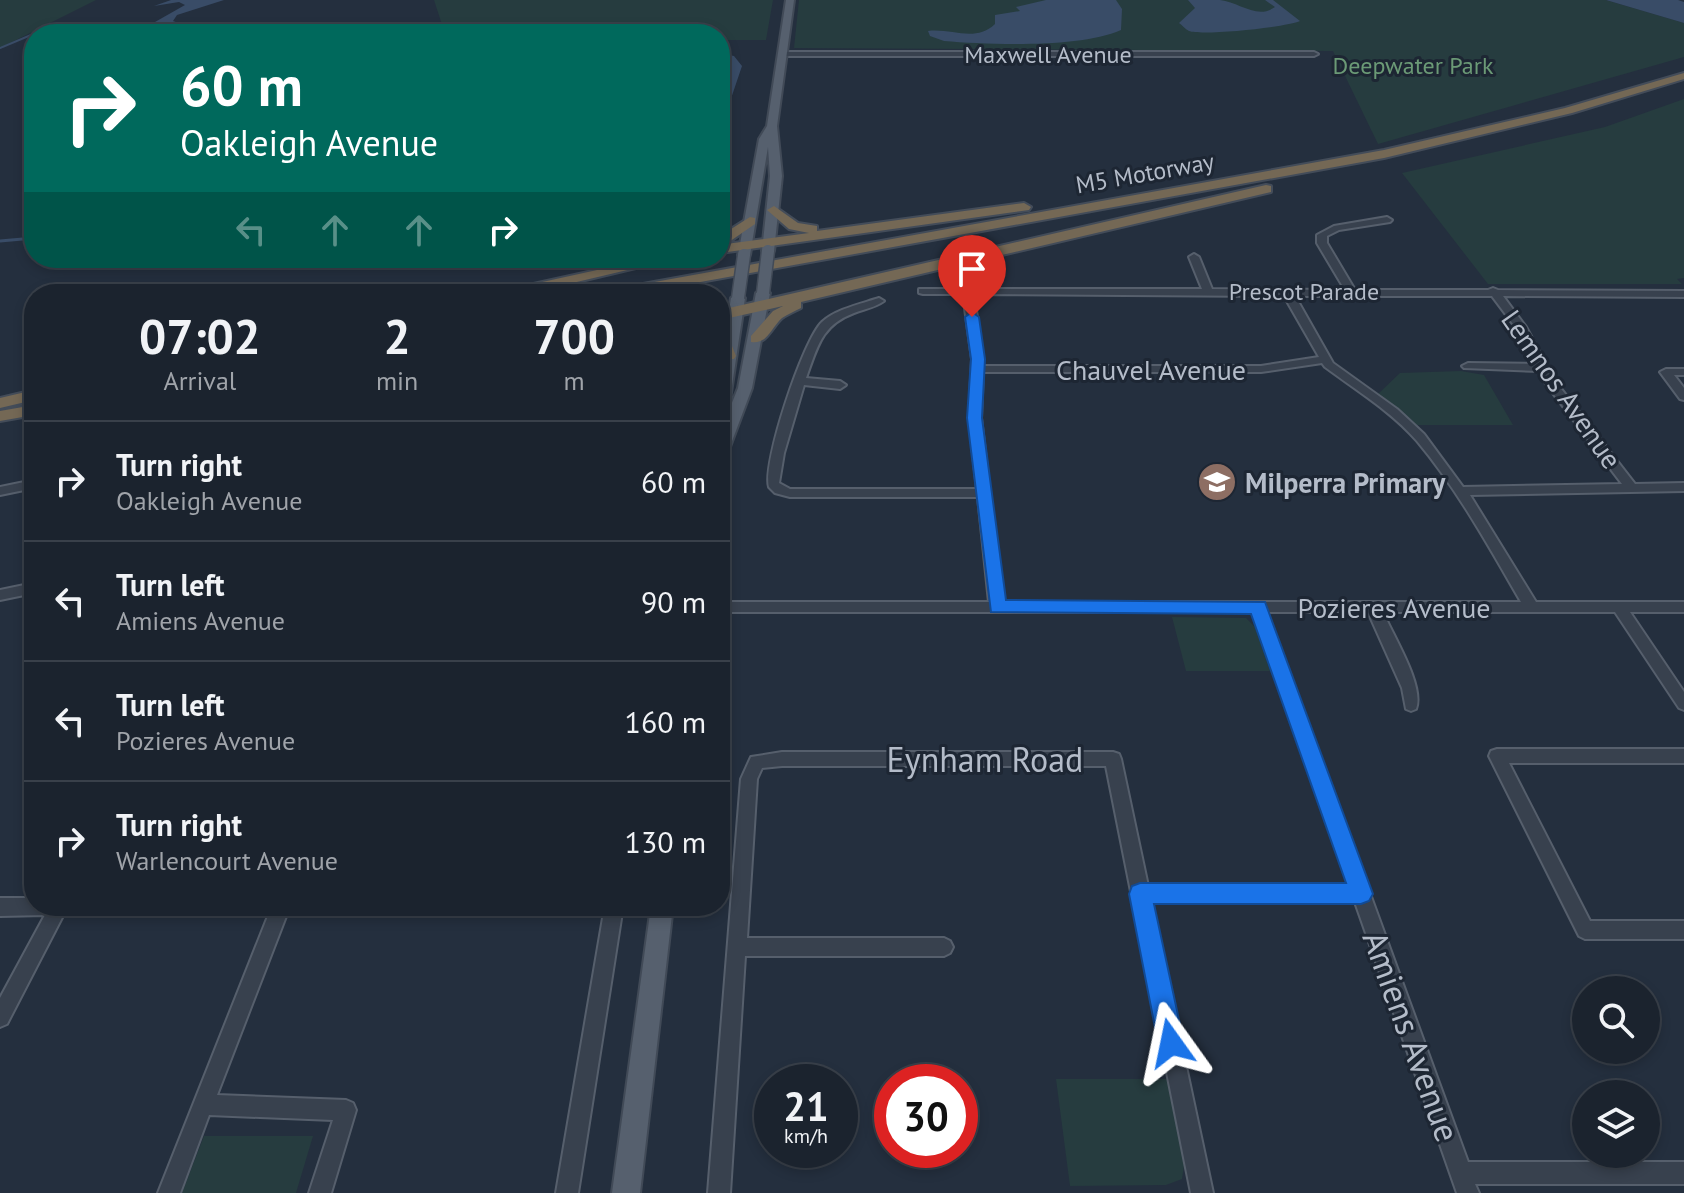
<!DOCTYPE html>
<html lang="en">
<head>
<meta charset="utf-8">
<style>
  :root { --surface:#1b232e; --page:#282f3a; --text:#f1f3f6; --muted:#a0a4aa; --line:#39404a }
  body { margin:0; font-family:"PT Sans",sans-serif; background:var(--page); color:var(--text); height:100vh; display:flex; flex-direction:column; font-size:30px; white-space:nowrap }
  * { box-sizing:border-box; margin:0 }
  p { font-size:26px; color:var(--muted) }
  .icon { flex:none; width:44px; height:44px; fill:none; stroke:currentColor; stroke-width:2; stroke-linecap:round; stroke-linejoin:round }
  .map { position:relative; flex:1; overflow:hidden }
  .drawer { position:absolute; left:24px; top:284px; width:706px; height:632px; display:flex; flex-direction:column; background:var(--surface); border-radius:32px; box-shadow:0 4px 12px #0003,0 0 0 2px var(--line) }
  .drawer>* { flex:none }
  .hud { position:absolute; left:24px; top:24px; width:706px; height:244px; border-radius:32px; box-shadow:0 4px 12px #0003,0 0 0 2px var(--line); background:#00695c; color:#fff; overflow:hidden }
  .controls { position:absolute; left:1572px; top:976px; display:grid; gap:16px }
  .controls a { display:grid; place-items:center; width:88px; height:88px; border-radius:50%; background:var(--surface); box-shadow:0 4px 12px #0003,0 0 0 2px var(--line); font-size:40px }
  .speed { position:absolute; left:754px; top:1064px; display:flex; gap:16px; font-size:40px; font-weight:700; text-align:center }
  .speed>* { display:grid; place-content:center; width:104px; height:104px; border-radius:50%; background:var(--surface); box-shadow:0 4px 12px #0003,0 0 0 2px var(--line); line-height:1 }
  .speed small { font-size:20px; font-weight:400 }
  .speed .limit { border:12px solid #d22; background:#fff; color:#111 }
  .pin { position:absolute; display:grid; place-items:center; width:68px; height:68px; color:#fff; margin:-82px -34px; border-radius:50% 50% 50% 0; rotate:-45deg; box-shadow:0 0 8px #0007 }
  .pin .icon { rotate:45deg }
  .me { position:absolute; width:88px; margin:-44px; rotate:348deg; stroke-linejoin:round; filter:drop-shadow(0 0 6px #0008) }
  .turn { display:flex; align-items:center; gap:28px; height:168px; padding:0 24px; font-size:36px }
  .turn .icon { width:104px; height:104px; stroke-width:2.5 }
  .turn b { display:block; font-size:56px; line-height:68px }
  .lanes { display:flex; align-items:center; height:76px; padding:0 24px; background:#0003; justify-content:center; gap:40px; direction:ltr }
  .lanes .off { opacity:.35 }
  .eta { display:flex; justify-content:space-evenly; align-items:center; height:136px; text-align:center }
  .eta b { font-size:48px; font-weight:700; line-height:56px }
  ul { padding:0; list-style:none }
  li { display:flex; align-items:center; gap:24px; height:120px; padding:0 24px; border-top:2px solid var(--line) }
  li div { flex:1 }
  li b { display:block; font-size:30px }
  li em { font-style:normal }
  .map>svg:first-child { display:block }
</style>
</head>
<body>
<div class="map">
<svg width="1684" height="1193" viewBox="0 0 1684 1193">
  <rect width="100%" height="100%" fill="#242f3e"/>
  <path fill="#263c3f" d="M0 0H96L0 48Z
    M434 0H773L766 40H720V34H445Z
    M799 0H1606L1684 23V57L1378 144 1333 51 794 48Z
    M1684 99V278L1677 279 1682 284H1488L1402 173 1605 127Z
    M1461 371 1484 375 1513 425H1417L1377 395 1400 373Z
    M1172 617 1246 618 1255 627 1270 671H1186Z
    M1056 1079H1168L1185 1159 1182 1179 1166 1185 1070 1186Z
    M204 1136H313L296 1193H182Z"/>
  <path fill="#394c67" d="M171 0H224L177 15 173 21 189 27 180 34H154L155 22 185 5 179 2 154 6Z
    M1046 0H1116L1122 9 1121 30C1080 48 992 45 944 41L930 36 928 31C952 28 975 43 995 24V15L1020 11 1016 7Z
    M1188 0C1198 0 1210 0 1220 0 1239 2 1257 20 1275 7L1265 0H1273L1300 21C1288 27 1202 36 1189 31 1185 29 1182 25 1179 23L1195 8Z
    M1606 0H1678L1684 2V23Z
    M724 54 734 56 742 66 720 131V55Z"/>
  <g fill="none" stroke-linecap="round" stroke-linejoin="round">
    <path stroke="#394c67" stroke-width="2" d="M0 48 31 35"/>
    <path stroke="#394c67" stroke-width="3" d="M0 241 34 238"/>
    <defs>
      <path id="minor" d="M782 52H1314L1318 54 1314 56H779V52Z
        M1387 217 1392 220 1390 222 1339 230 1327 236V243L1355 290H1488L1493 288 1498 290 1684 291V297L1503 296 1526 327 1555 381 1635 484 1684 483V491L1470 495 1536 602H1684V612H1630L1684 692V710L1679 708 1615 612H1383C1393 636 1425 686 1416 709L1411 711 1406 709 1402 688 1368 612H1267L1468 1162H1684V1184H1475L1479 1193H1457L1355 902H1151L1213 1193H1191L1106 766H782L762 768 757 779 747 938H944L950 941 953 947 950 953 944 956H745L730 1193H708L741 779 751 757 782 752H1113L1119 754 1121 759 1148 886H1349L1253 612H720V602H989L978 497H790L775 493 769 487C762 464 803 340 822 322 836 309 861 304 879 298L884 301C876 307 865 309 854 313 821 325 817 348 806 378L840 381 846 385 840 389 804 385 784 453 779 483 790 489H977L969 418 972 359 963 294H923L919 293V289H1202L1189 257 1194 254 1199 257 1212 289 1345 290 1317 243V235L1334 226ZM974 294 1284 296 1319 357 1261 366H983ZM1295 296H1492L1516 328 1535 364 1468 363 1462 366 1464 368 1539 371 1546 384 1622 484 1463 487 1424 434 1397 409 1333 363ZM1322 363 1325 367C1356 390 1392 412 1417 441 1458 490 1489 547 1521 602H1003L981 418 983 372H1261Z
        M1666 369H1684V375H1674L1684 388V400L1680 399 1660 372Z
        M34 480V488L0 495V487Z
        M34 583V593L0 600V590Z
        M1497 749H1684V763H1509L1590 921H1684V939H1585L1579 936 1489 756 1491 751Z
        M0 898H34V906H68L7 1024 0 1027V998L45 915 0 916Z
        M272 906H290L217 1095 346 1100 353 1103 356 1110 331 1193H309L333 1120 209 1115 180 1193H158Z
        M605 906H623L578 1193H556Z"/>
      <path id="major" d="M786 0H794L777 126 782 176 774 251 768 255 762 251 770 176 768 147 750 255 744 259 738 255 759 139 767 126Z
        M763 289 770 293 752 388 728 452 720 457V432L738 388 756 293Z
        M738 294 745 298 728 413 720 418V367L731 298Z
        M651 906H673L640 1193H612Z"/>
      <path id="highway" d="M1684 73V79L1572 113 1384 158 634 294H603L610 290 1384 150 1565 108Z
        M1266 185 1271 186V192L801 302V308C795 311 788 314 782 318 771 328 767 345 751 342V336L773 311 783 306 720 320V310Z
        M1024 203 1031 207 1029 210 720 253V236L750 217 755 218V224L726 244 809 233 789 229 767 210 774 206 798 223 817 226V231Z
        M652 258H678L526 294H499L506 290Z
        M720 331 728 336 736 356 734 359H722L720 356Z
        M34 390V400L0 408V398Z
        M34 405V415L0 421V411Z"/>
    </defs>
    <use href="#minor" stroke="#565f6c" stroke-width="4"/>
    <use href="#major" stroke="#414a57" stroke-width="4"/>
    <use href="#highway" stroke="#434c59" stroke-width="4"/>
    <use href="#minor" fill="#38414e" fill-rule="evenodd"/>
    <use href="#major" fill="#56606e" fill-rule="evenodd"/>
    <use href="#highway" fill="#746855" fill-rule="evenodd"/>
    <defs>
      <path id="major-bridge" d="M763 293 768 251
        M738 298 744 255"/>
    </defs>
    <use href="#major-bridge" stroke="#414a57" stroke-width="15" stroke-linecap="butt"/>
    <use href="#major-bridge" stroke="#56606e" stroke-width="12"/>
  </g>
  <path fill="#1a73e8" stroke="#114b97" stroke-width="2" d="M972 312 979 317 985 359 982 418 1006 600 1265 602 1373 894 1369 901 1361 904H1154L1184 1043 1180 1052 1171 1056 1162 1052 1158 1043 1129 894 1132 886 1140 883H1346L1251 614 991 612 967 418 971 359 965 317Z"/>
  <defs>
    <symbol id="school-disc" viewBox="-11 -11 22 22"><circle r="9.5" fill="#8d6e63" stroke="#1d2633"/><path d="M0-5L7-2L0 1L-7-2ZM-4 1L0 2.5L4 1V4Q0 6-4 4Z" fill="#fff"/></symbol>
  </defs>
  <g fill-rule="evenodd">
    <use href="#school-disc" x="1195" y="460" width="44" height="44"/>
  </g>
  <g text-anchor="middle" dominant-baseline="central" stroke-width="6" stroke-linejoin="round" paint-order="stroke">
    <g font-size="24" fill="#b4bcc9" stroke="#1d2633">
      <text x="1048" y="54">Maxwell Avenue</text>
      <text transform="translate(1145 173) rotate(-10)">M5 Motorway</text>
      <text x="1304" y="291">Prescot Parade</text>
    </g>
    <g font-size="24" fill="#6b9a76" stroke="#1d2633">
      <text x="1413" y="65">Deepwater Park</text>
    </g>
    <g font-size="28" fill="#b4bcc9" stroke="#1d2633">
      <text x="1151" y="369">Chauvel Avenue</text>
      <text transform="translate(1562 389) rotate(55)">Lemnos Avenue</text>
      <text x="1394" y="607">Pozieres Avenue</text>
    </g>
    <g font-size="28" font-weight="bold" fill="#b4bcc9" stroke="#1d2633" text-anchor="start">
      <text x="1245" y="482">Milperra Primary</text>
    </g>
    <g font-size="34" fill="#b4bcc9" stroke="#1d2633">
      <text x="985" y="759">Eynham Road</text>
      <text transform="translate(1412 1036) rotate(70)">Amiens Avenue</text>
    </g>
  </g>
</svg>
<div class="controls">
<a><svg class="icon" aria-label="search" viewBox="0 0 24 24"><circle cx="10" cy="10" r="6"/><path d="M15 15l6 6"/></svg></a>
<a><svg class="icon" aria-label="layers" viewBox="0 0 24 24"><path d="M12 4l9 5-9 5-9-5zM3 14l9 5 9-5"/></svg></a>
</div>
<div class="speed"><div>21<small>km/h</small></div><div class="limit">30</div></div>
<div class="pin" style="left:972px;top:317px;background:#d93025"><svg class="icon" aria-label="arrive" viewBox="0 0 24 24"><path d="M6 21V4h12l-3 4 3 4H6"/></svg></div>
<svg class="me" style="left:1171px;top:1043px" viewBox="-20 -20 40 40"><path d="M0-17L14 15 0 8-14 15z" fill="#1a73e8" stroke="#fff" stroke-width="4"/></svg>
<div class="hud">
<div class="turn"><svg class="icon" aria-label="right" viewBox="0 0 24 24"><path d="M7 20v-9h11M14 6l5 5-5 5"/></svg><div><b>60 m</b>Oakleigh Avenue</div></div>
<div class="lanes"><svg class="icon off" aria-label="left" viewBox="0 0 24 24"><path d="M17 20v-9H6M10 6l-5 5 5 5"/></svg><svg class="icon off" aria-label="ahead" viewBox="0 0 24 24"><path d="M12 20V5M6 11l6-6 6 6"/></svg><svg class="icon off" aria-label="ahead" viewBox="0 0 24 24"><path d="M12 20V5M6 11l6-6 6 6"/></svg><svg class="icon" aria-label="right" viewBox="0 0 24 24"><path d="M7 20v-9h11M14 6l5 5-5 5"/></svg></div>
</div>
<section class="drawer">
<div class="eta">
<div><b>07:02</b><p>Arrival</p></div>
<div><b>2</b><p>min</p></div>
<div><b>700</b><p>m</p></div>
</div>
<ul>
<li><svg class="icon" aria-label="right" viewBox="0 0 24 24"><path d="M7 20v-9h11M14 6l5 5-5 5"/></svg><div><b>Turn right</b><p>Oakleigh Avenue</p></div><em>60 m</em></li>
<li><svg class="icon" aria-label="left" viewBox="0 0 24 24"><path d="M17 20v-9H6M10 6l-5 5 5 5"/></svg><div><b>Turn left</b><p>Amiens Avenue</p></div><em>90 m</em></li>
<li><svg class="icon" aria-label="left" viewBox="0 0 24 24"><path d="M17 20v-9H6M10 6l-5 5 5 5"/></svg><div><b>Turn left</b><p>Pozieres Avenue</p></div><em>160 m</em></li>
<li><svg class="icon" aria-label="right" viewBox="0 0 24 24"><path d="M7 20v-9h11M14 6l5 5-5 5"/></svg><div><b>Turn right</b><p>Warlencourt Avenue</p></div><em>130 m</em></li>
</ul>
</section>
</div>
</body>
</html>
